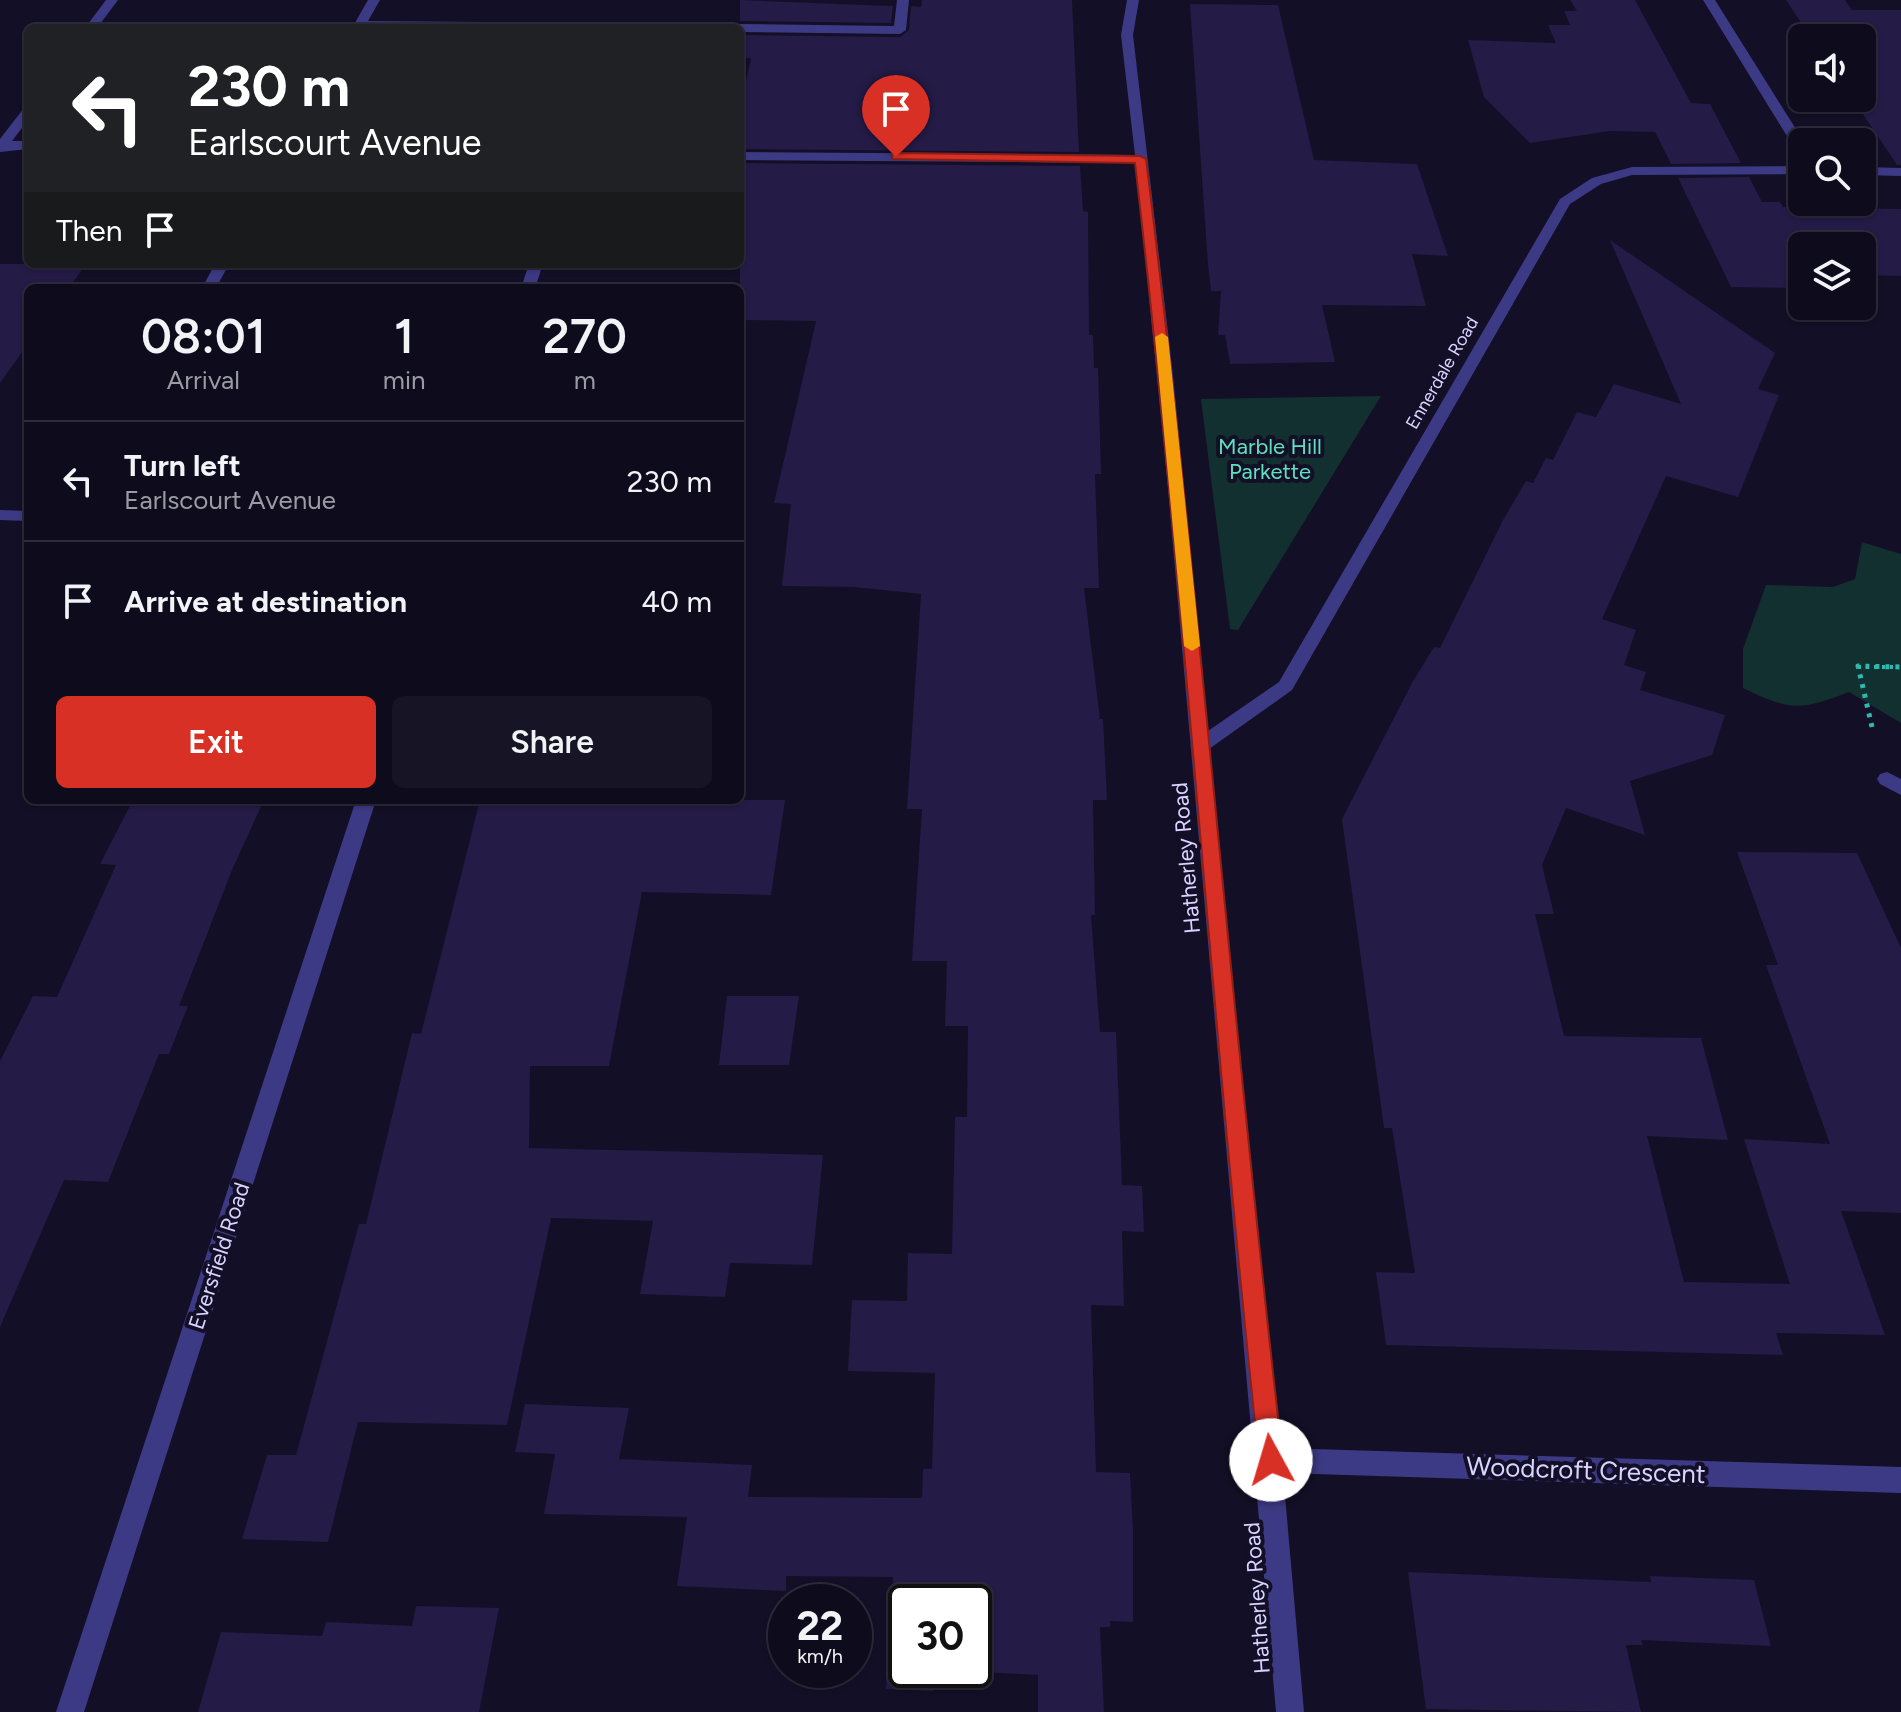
<!DOCTYPE html>
<html lang="en">
<head>
<meta charset="utf-8">
<style>
  :root { --surface:#0e0b1c; --page:#171425; --text:#f1f3f6; --muted:#9b9ba3; --line:#2e2b3b; --accent:#d93025 }
  body { margin:0; font-family:Figtree,sans-serif; background:var(--page); color:var(--text); height:100vh; display:flex; flex-direction:column; font-size:30px; white-space:nowrap }
  * { box-sizing:border-box; margin:0 }
  p { font-size:26px; color:var(--muted) }
  .icon { flex:none; width:44px; height:44px; fill:none; stroke:currentColor; stroke-width:2; stroke-linecap:round; stroke-linejoin:round }
  .map { position:relative; flex:1; overflow:hidden }
  .drawer { position:absolute; left:24px; top:284px; width:720px; height:520px; display:flex; flex-direction:column; background:var(--surface); border-radius:12px; box-shadow:0 2px 6px #0004,0 0 0 2px var(--line) }
  .drawer>* { flex:none }
  .hud { position:absolute; left:24px; top:24px; width:720px; height:244px; border-radius:12px; box-shadow:0 2px 6px #0004,0 0 0 2px var(--line); background:#202124; color:#fff; overflow:hidden }
  .buttons { position:absolute; left:1788px; top:24px; display:grid; gap:16px }
  .buttons a { display:grid; place-items:center; width:88px; height:88px; border-radius:12px; background:var(--surface); box-shadow:0 2px 6px #0004,0 0 0 2px var(--line); font-size:40px }
  .speed { position:absolute; left:768px; top:1584px; display:flex; gap:16px; font-size:40px; font-weight:700; text-align:center }
  .speed>* { display:grid; place-content:center; width:104px; height:104px; border-radius:50%; background:var(--surface); box-shadow:0 2px 6px #0004,0 0 0 2px var(--line); line-height:1 }
  .speed small { font-size:20px; font-weight:400 }
  .speed .limit { border:4px solid #111; border-radius:12px; background:#fff; color:#111 }
  .pin { position:absolute; display:grid; place-items:center; width:68px; height:68px; color:#fff; margin:-82px -34px; border-radius:50% 50% 50% 0; rotate:-45deg; box-shadow:0 0 8px #0007 }
  .pin .icon { rotate:45deg }
  .me { position:absolute; width:88px; margin:-44px; rotate:354deg; stroke-linejoin:round; filter:drop-shadow(0 0 6px #0008) }
  .turn { display:flex; align-items:center; gap:28px; height:168px; padding:0 32px; font-size:36px }
  .turn .icon { width:104px; height:104px; stroke-width:2.5 }
  .turn b { display:block; font-size:56px; line-height:68px }
  .then { display:flex; align-items:center; height:76px; padding:0 32px; background:#0003; gap:16px; font-size:30px }
  .eta { display:flex; justify-content:space-evenly; align-items:center; height:136px; text-align:center }
  .eta b { font-size:48px; font-weight:600; line-height:56px }
  .button { display:flex; gap:16px; margin-top:auto; padding:16px 32px }
  .button a { flex:1; height:92px; border-radius:12px; background:var(--accent); color:#fff; font-size:32px; font-weight:600; line-height:92px; text-align:center }
  .button a+a { background:var(--page); color:var(--text) }
  ul { padding:0; list-style:none }
  li { display:flex; align-items:center; gap:24px; height:120px; padding:0 32px; border-top:2px solid var(--line) }
  li div { flex:1 }
  li b { display:block; font-size:30px }
  li em { font-style:normal }
  .map>svg:first-child { display:block }
</style>
</head>
<body>
<div class="map">
<svg width="1901" height="1712" viewBox="0 0 1901 1712">
  <rect width="100%" height="100%" fill="#130f26"/>
  <path fill="#12302f" d="M1381 396 1238 630 1230 629 1201 399Z
    M1862 542 1901 554V723L1849 692C1799 711 1791 711 1743 688V649L1766 585 1833 587 1855 579Z"/>
  <path fill="#241b47" d="M740 0 865 5 893 6 891 23 740 21Z
    M922 0H1072L1079 152 740 149V109L751 58H740V35L900 37 909 30 911 6 921 7Z
    M1570 0H1635L1691 103 1710 104 1741 163 1671 164 1655 132 1610 131 1530 143 1484 97 1468 40 1556 43 1548 25H1570L1564 11H1577Z
    M1786 0H1845L1852 10H1901V165H1897L1852 98H1862V38H1811Z
    M1190 4 1278 5 1314 160 1417 164 1448 256 1412 254 1426 306 1322 305 1335 362 1230 364 1225 335H1218L1221 291H1211L1208 264Z
    M740 163 1080 166 1083 211 1088 212 1089 335H1093L1094 368H1098L1101 474H1095L1099 588H1084L1100 719H1103L1107 800H1093L1095 915H1091L1100 1032H1116L1122 1185 1142 1186 1144 1232 1122 1231 1124 1306 1091 1305 1096 1472 1130 1473 1133 1530V1622L1110 1621V1627H1100L1104 1712H1038V1675L941 1670H974V1602H906V1670H934L933 1691 886 1689 893 1577 786 1576V1591L677 1586 687 1517 544 1514 555 1454 515 1452 525 1404 629 1408 619 1459 752 1465 748 1497 922 1498 923 1469H932L935 1373 848 1371 852 1300 907 1301 908 1253 952 1254 955 1117H967L968 1026H945L947 961H912L922 809H907L921 594 854 587 782 586 791 504 774 503 816 321 740 320Z
    M1749 177 1762 202H1780L1783 207 1901 209V276L1862 275V246H1802V274H1795L1802 288 1731 287 1678 178Z
    M1610 240 1775 353 1758 389 1779 395 1738 497 1666 476 1602 619 1636 630 1624 665 1646 672 1640 690 1725 715 1712 755 1630 781 1645 835 1566 808 1542 865 1554 914H1535L1564 1036 1701 1038 1728 1140 1647 1136 1684 1282 1790 1284 1744 1139 1830 1144 1766 965H1778L1737 852 1857 853 1901 948V1213L1841 1211 1885 1335 1776 1333 1783 1355 1386 1345 1376 1272 1415 1273 1392 1128H1384L1342 819 1412 683 1434 647 1440 648 1503 520 1526 481 1533 483 1546 458 1553 460 1577 412 1596 417 1614 384 1681 404Z
    M0 264H86L69 288H28V344L0 383Z
    M133 800H264L232 870 179 1006H188L169 1054H159L108 1182 64 1180 0 1327V1061L33 996 57 997 116 865 100 864Z
    M480 800H785L771 895 642 892 609 1066H530L529 1148 823 1155 812 1265 730 1263 725 1297 640 1294 653 1221 551 1218 507 1425 358 1422 328 1542 242 1539 267 1455H296L359 1224H366L412 1033 421 1034Z
    M727 996H799L789 1065H719Z
    M1408 1572 1651 1582 1650 1576 1754 1580 1771 1646 1641 1640 1643 1645H1626L1641 1712 1426 1709Z
    M416 1606 499 1608 479 1712H198L221 1632 322 1636 326 1622 412 1626Z"/>
  <g fill="none" stroke-linecap="round" stroke-linejoin="round">
    <path stroke="#2fb8b0" stroke-width="4" stroke-dasharray="3 5" stroke-linecap="butt" d="M1858 667H1895"/>
    <path stroke="#2fb8b0" stroke-width="5" stroke-dasharray="4 6" stroke-linecap="butt" d="M1872 727 1858 666 1901 667"/>
    <path fill="#3d3a85" fill-rule="evenodd" d="M106 0H118L97 28H85Z
      M368 0H380L368 21 710 24 716 28H352Z
      M897 0H909L906 30 900 34 740 32V28H734L740 24 894 26Z
      M1127 0H1139L1133 35 1173 375 1208 731 1279 682 1560 199 1592 178 1632 167 1802 166V174L1632 175 1601 184 1570 204 1292 690 1209 749 1280 1448 1901 1467V1493L1283 1473 1304 1712H1276L1168 489 1136 163 740 160V152L1135 155 1121 35Z
      M1703 0H1715L1804 142 1802 153 1795 149Z
      M28 107V120L12 141H28V149L0 152V139L24 108Z
      M1862 167 1901 168V176L1862 175Z
      M215 264H229L216 288H202Z
      M529 264H543L535 288H521Z
      M0 510 28 511V521L0 520Z
      M1887 772 1901 779V795L1880 784 1877 779 1880 774Z
      M356 800H376L84 1712H56Z"/>
  </g>
  <path fill="#d93025" stroke="#8d1f18" stroke-width="2" d="M896 153 1140 156 1146 159C1200 592 1232 1027 1283 1460L1279 1468 1271 1471 1263 1468 1259 1460C1212 1028 1185 594 1135 163L892 159V154Z"/>
  <path fill="#f59e0b" d="M1162 333 1168 337 1200 646 1192 651 1184 646 1155 337Z"/>
  <g text-anchor="middle" dominant-baseline="central" stroke-width="8" stroke-linejoin="round" paint-order="stroke">
    <g font-size="18" fill="#d9d4ff" stroke="#130f26">
      <text transform="translate(1442 373) rotate(-60)">Ennerdale Road</text>
    </g>
    <g font-size="22" fill="#5fe0c0" stroke="#130f26">
      <text x="1270" y="446">Marble Hill<tspan x="1270" dy="25">Parkette</tspan></text>
    </g>
    <g font-size="22" fill="#d9d4ff" stroke="#130f26">
      <text transform="translate(1186 858) rotate(-95)">Hatherley Road</text>
      <text transform="translate(219 1256) rotate(-72)">Eversfield Road</text>
      <text transform="translate(1257 1598) rotate(-94)">Hatherley Road</text>
    </g>
    <g font-size="26" fill="#d9d4ff" stroke="#130f26">
      <text transform="translate(1586 1470) rotate(2)">Woodcroft Crescent</text>
    </g>
  </g>
</svg>
<div class="buttons">
<a><svg class="icon" aria-label="sound" viewBox="0 0 24 24"><path d="M4 9h4l5-4v14l-5-4H4zM17 9q2 3 0 6"/></svg></a>
<a><svg class="icon" aria-label="search" viewBox="0 0 24 24"><circle cx="10" cy="10" r="6"/><path d="M15 15l6 6"/></svg></a>
<a><svg class="icon" aria-label="layers" viewBox="0 0 24 24"><path d="M12 4l9 5-9 5-9-5zM3 14l9 5 9-5"/></svg></a>
</div>
<div class="speed"><div>22<small>km/h</small></div><div class="limit">30</div></div>
<div class="pin" style="left:896px;top:157px;background:#d93025"><svg class="icon" aria-label="arrive" viewBox="0 0 24 24"><path d="M6 21V4h12l-3 4 3 4H6"/></svg></div>
<svg class="me" style="left:1271px;top:1460px" viewBox="-20 -20 40 40"><circle r="19" fill="#fff"/><path d="M0-13L10 11 0 6-10 11z" fill="#d93025"/></svg>
<div class="hud">
<div class="turn"><svg class="icon" aria-label="left" viewBox="0 0 24 24"><path d="M17 20v-9H6M10 6l-5 5 5 5"/></svg><div><b>230 m</b>Earlscourt Avenue</div></div>
<div class="then">Then<svg class="icon" aria-label="arrive" viewBox="0 0 24 24"><path d="M6 21V4h12l-3 4 3 4H6"/></svg></div>
</div>
<section class="drawer">
<div class="eta">
<div><b>08:01</b><p>Arrival</p></div>
<div><b>1</b><p>min</p></div>
<div><b>270</b><p>m</p></div>
</div>
<ul>
<li><svg class="icon" aria-label="left" viewBox="0 0 24 24"><path d="M17 20v-9H6M10 6l-5 5 5 5"/></svg><div><b>Turn left</b><p>Earlscourt Avenue</p></div><em>230 m</em></li>
<li><svg class="icon" aria-label="arrive" viewBox="0 0 24 24"><path d="M6 21V4h12l-3 4 3 4H6"/></svg><div><b>Arrive at destination</b></div><em>40 m</em></li>
</ul>
<div class="button"><a>Exit</a><a>Share</a></div>
</section>
</div>
</body>
</html>
